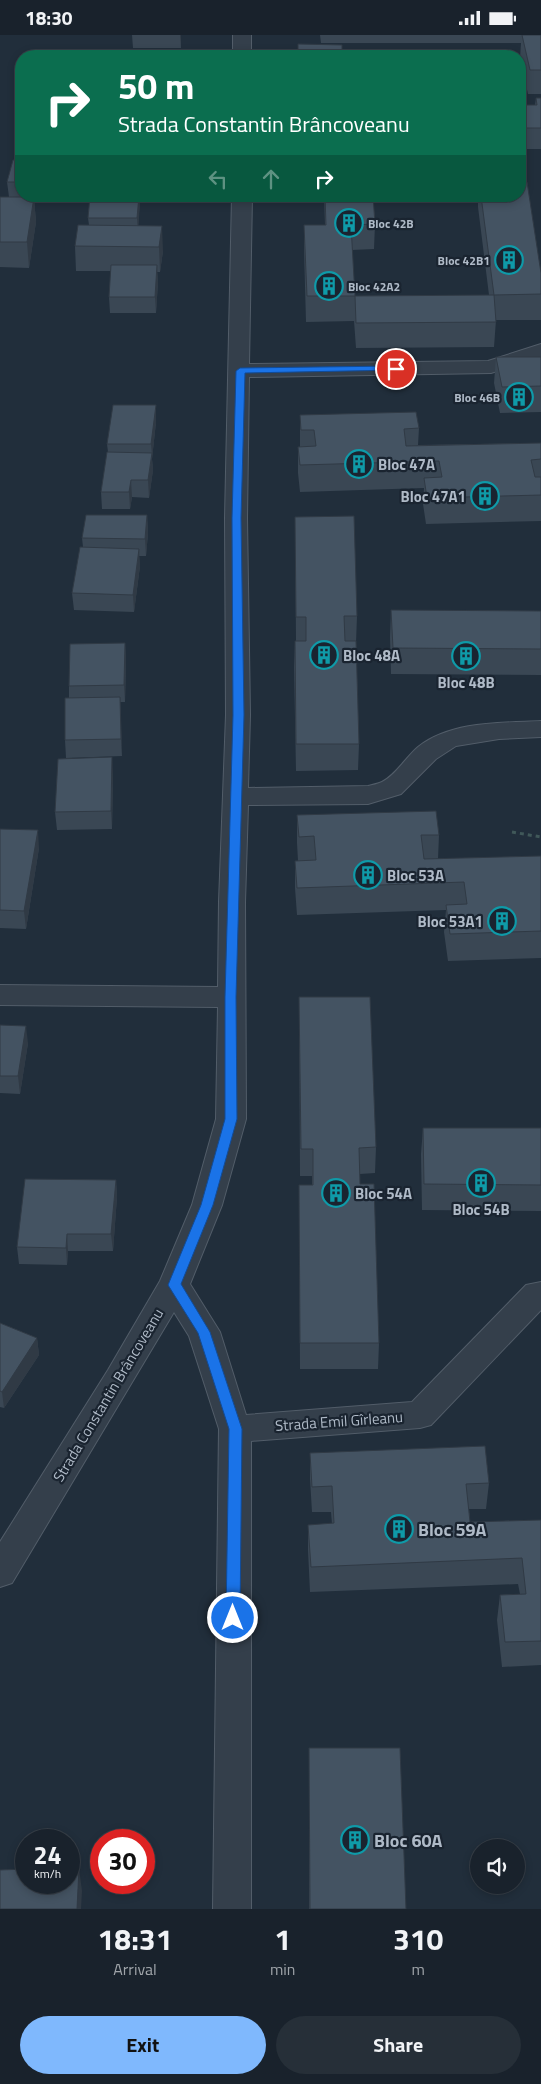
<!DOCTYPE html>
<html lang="en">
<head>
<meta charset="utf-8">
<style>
  :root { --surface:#19222c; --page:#262f38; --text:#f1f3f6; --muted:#9fa4a9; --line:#373f48; --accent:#7fb8fd }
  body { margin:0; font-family:"Titillium Web",sans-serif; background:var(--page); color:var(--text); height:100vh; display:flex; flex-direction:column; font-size:19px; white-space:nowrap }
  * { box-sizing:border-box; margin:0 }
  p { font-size:16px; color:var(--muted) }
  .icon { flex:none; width:28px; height:28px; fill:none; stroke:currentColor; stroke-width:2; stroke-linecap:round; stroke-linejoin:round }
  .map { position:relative; height:1874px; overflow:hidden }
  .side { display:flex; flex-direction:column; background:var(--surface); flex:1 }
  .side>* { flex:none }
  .hud { position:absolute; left:15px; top:15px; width:511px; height:152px; border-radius:20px; box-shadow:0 2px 8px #0003,0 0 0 1px var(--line); background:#0b6e4f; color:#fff; overflow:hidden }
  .fabs { position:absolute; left:470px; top:1804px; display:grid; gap:10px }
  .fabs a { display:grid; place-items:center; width:55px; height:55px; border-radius:50%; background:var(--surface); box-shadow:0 2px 8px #0003,0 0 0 1px var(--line); font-size:25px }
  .speed { position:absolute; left:15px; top:1794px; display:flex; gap:10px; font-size:25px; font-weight:700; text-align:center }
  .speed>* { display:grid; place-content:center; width:65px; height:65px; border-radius:50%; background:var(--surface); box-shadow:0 2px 8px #0003,0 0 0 1px var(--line); line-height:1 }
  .speed small { font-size:12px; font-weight:400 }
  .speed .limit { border:8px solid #d22; background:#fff; color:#111 }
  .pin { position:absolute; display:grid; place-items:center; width:42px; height:42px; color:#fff; margin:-21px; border:2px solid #fff; border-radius:50%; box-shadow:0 1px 5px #0007 }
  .me { position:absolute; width:55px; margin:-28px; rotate:0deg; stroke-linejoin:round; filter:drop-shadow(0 0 4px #0008) }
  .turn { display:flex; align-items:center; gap:18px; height:105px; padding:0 20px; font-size:22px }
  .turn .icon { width:65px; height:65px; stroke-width:2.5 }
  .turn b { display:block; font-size:35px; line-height:42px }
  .lanes { display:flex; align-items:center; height:48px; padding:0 20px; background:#0003; justify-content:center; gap:25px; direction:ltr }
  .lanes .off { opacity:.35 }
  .eta { display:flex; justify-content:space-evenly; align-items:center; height:85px; text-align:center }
  .eta b { font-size:30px; font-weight:700; line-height:35px }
  .button { display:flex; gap:10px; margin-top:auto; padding:10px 20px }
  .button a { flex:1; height:58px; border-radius:30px; background:var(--accent); color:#111; font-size:20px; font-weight:700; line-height:58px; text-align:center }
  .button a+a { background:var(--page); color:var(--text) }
  .status { display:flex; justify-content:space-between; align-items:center; height:35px; padding:0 25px; background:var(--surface); direction:ltr }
  .status svg { height:14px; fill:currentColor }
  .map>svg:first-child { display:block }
</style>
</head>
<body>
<div class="status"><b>18:30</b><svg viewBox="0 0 49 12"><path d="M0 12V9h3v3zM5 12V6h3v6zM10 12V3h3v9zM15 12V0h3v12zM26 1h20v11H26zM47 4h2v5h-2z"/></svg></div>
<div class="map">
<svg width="541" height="1874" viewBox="0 0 541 1874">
  <rect width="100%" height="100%" fill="#212e3b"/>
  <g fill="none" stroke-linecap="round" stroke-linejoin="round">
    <defs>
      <path id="minor" d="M233 0H251V21H233Z
        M232 161H252L249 329 488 326 541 309V322L491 338 249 342 247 483 250 680 248 753 368 751C372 750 378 749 382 747 396 740 406 722 418 712 451 686 501 688 541 686V702L499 704 456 711 436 724 401 759 368 769 248 770 245 867 246 1084 222 1170 190 1249 220 1297 246 1380 412 1367 526 1250 541 1247V1275L431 1390 420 1393 251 1406V1874H213L219 1394 189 1301 174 1277 12 1548 0 1552V1507L108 1335 160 1246 192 1170 216 1084 218 972 0 970V950L218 952 219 867 226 680 225 483Z"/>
    </defs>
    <use href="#minor" stroke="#525d69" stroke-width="2"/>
    <path stroke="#405859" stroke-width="2.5" stroke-dasharray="2.5 2.5" stroke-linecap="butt" d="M340 20 429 19
      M275 21H301"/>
    <path stroke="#405859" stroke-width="3" stroke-dasharray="4 4" stroke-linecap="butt" d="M512 797 541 802"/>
    <use href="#minor" fill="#343f4b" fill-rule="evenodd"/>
  </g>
  <path fill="#3a4754" d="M132 0H181V13H133Z
    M320 0H541V59H528L520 23 521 8H321Z
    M536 63H541V114H520V70H535Z
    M21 125V161H69L68 164 34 163 36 187 29 233 0 232V162H9L7 147Z
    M90 161H141V166H140L138 191 163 216 160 237H157L158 247 156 278H110L109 262 111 236H76L75 211 89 190 88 183Z
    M324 161H373L375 189 374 214 352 215 355 261 489 260 478 172V161H520L541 238V285H496L494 312 356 313 354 286 306 287 304 215V190H325Z
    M496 322H541V377L500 378 494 348Z
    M156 370V387L152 424 153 435 149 463 132 462 130 474H102L101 457 108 417 107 409Z
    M300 380 419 393 418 410 541 408V486L426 489 423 469 424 453 300 457 298 438V412H300Z
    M147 480 148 498 146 521H139L140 531 134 577 74 575 72 558 83 512 82 503Z
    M295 482 357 581 356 608 359 709 358 735 296 736 294 632 295 606H296Z
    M391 575 541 576V640L391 639 390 602Z
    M125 608 126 626 125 667H120L122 721 66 723 65 705 69 663V651Z
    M113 740 112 794 57 795 55 777Z
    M297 780 439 800 438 824 541 821V923L448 926 444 897 446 875 297 880 295 853V826H298L297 808Z
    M0 794 39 813 26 894 0 893Z
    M299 962 376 1112 375 1138 360 1139V1149L379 1308 378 1334H300L299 1150H312V1141H300Z
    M0 990 28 1008 20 1059 0 1058Z
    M423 1093H541V1176L422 1175 421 1119Z
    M116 1145 117 1162 113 1216H68L67 1230 19 1229 17 1212Z
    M0 1288 37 1303 39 1320 4 1373 0 1372Z
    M310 1418 489 1448 486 1474H469L470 1487 541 1485V1630L502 1632 497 1585 500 1560 520 1559 518 1549 310 1557 308 1515V1490L332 1489 331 1477H312L310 1444Z
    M309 1713 406 1874H309Z"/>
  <path fill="#303a45" d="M180 0H181V13Z
    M139 161 140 168 138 199 137 183Z
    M34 162 36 187 29 233 27 207Z
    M162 191 163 216 160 237 159 212Z
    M157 230 158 247 156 278 155 262Z
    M156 370V387L152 424 153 435 149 463 148 445 152 420 151 409Z
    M131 445 132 462 130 474 129 457Z
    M147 480 148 498 146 521 145 504Z
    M139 514 140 531 134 577 133 560Z
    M125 608 126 626 125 667 124 650Z
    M120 662 121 679 122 721 121 704Z
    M112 722 113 740 112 794 111 776Z
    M38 795 39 813 26 894 24 876Z
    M26 991 28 1008 20 1059 18 1041Z
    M116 1145 117 1162 113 1216 111 1199Z
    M67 1199 68 1216 67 1230 66 1213Z
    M37 1303 39 1320 4 1373 2 1357Z
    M79 1833 82 1856 81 1874H77Z"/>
  <path fill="#445362" stroke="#303a45" d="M522 0H541V35H530Z
    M298 9 342 10V21H298Z
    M536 63H541V93H520V70H537Z
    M13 125H21V147H7Z
    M520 147H527L541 238V259L494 260 481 161H520Z
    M90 161H139L137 183H88Z
    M325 161H373L375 189 351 190 355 261H307L304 190H326Z
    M0 162H34L27 207H0Z
    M78 190 162 191 159 212 75 211Z
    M111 230H157L155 262H109Z
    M494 260 496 287 356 288 355 261Z
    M496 322H541V351L502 352Z
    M113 370H156L151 409H107Z
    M416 377 419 393 404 394 406 411 541 408V424L531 425 535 442H541V460L427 463 424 443 442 442 439 426 300 430 298 412 316 411 314 395H301L300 380Z
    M107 417 152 418 148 445H131L129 457H101Z
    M86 480H147L145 504 82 503Z
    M354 481 357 581H344L345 606H356L359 709H296L295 606H306V582H296L295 482Z
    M80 512 139 514 133 560 72 558Z
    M391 575 541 576V614L393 613Z
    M125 608 124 650 69 651 70 609Z
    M120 662 121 704 65 705V663Z
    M112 722 111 776 55 777 58 724Z
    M436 776 439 800H421L424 824 541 821V896L450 899 446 870 467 869 464 847 297 853 295 826 316 825 314 801 299 802 297 780Z
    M0 794 38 795 24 876 0 875Z
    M299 962H370L376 1112 359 1113 360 1149H374L379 1308H300L299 1150H313V1114H301Z
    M0 990 26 991 18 1041H0Z
    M423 1093H541V1150L424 1149Z
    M25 1144 116 1145 111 1199H67L66 1213 17 1212Z
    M0 1288 37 1303 2 1357 0 1356Z
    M485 1411 489 1448 466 1449 470 1487 541 1485V1606L505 1607 500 1560 526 1559 522 1523 311 1532 308 1490 334 1488 332 1451 312 1452 310 1418Z
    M309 1713H400L406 1874H310Z
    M69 1833H79L77 1874H0V1835L26 1834V1848H69Z"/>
  <path fill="#1a73e8" stroke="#114b97" d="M396 331 400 334 399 335 245 338 241 483 244 680 236 962 237 1084 213 1170 181 1249 210 1297 242 1394 240 1583 238 1588 233 1590 228 1588 226 1583 229 1394 198 1298 168 1250 201 1170 225 1084V962L233 680 232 483 236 336 240 333Z"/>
  <defs>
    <symbol id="building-ring" viewBox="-11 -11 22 22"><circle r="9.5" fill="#1a2430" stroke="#0f9aa8" stroke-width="1.5"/><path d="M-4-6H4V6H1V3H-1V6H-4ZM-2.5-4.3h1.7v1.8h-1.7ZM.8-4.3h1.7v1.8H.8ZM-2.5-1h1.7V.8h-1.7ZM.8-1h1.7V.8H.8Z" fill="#0f9aa8"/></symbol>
  </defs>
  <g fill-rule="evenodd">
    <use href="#building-ring" x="333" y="172" width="32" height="32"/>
    <use href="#building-ring" x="493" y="209" width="32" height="32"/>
    <use href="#building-ring" x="313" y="235" width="32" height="32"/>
    <use href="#building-ring" x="503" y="346" width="32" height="32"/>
    <use href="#building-ring" x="343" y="413" width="32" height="32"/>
    <use href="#building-ring" x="469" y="445" width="32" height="32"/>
    <use href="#building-ring" x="308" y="604" width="32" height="32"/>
    <use href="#building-ring" x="450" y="605" width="32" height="32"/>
    <use href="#building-ring" x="352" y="824" width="32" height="32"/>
    <use href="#building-ring" x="486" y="870" width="32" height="32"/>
    <use href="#building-ring" x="465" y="1132" width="32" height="32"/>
    <use href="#building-ring" x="320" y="1142" width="32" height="32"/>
    <use href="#building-ring" x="383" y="1478" width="32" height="32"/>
    <use href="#building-ring" x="339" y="1789" width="32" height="32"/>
  </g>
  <g text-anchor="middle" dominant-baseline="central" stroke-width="4.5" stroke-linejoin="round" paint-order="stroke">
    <g font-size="12" font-weight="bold" fill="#afbac7" stroke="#1a2430" text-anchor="start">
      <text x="368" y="188">Bloc 42B</text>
      <text x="490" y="225" text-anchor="end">Bloc 42B1</text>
      <text x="348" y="251">Bloc 42A2</text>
      <text x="500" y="362" text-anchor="end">Bloc 46B</text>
    </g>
    <g font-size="15" font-weight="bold" fill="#afbac7" stroke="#1a2430" text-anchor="start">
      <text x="378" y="429">Bloc 47A</text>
      <text x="466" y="461" text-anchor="end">Bloc 47A1</text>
      <text x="343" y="620">Bloc 48A</text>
      <text x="466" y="647" text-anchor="middle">Bloc 48B</text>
      <text x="387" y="840">Bloc 53A</text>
      <text x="483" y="886" text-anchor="end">Bloc 53A1</text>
      <text x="355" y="1158">Bloc 54A</text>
      <text x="481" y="1174" text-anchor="middle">Bloc 54B</text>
    </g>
    <g font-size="15" fill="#afbac7" stroke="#1a2430">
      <text transform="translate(108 1360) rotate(-59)">Strada Constantin Brâncoveanu</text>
      <text transform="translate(339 1386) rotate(-4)">Strada Emil Gîrleanu</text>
    </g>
    <g font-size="18" font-weight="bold" fill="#afbac7" stroke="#1a2430" text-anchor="start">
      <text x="418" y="1494">Bloc 59A</text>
      <text x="374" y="1805">Bloc 60A</text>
    </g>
  </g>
</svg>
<div class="fabs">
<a><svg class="icon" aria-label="sound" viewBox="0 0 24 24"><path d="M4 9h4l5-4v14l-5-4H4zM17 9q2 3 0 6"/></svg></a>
</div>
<div class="speed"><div>24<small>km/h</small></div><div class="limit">30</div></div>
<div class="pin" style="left:396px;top:334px;background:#d93025"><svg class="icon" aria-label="arrive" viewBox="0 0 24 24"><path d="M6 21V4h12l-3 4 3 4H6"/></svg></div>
<svg class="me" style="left:233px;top:1583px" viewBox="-20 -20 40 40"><circle r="17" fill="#1a73e8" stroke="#fff" stroke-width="3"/><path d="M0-11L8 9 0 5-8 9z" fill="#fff"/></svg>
<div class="hud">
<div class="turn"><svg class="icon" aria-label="right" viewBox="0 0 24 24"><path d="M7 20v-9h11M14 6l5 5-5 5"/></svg><div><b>50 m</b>Strada Constantin Brâncoveanu</div></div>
<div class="lanes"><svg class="icon off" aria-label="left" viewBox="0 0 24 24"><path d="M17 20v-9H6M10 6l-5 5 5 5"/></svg><svg class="icon off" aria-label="ahead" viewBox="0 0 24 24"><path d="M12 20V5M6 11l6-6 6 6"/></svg><svg class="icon" aria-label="right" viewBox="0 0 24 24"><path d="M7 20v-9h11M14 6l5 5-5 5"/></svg></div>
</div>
</div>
<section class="side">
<div class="eta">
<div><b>18:31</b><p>Arrival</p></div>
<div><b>1</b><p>min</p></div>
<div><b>310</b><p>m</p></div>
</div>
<div class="button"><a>Exit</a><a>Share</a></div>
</section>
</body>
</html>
